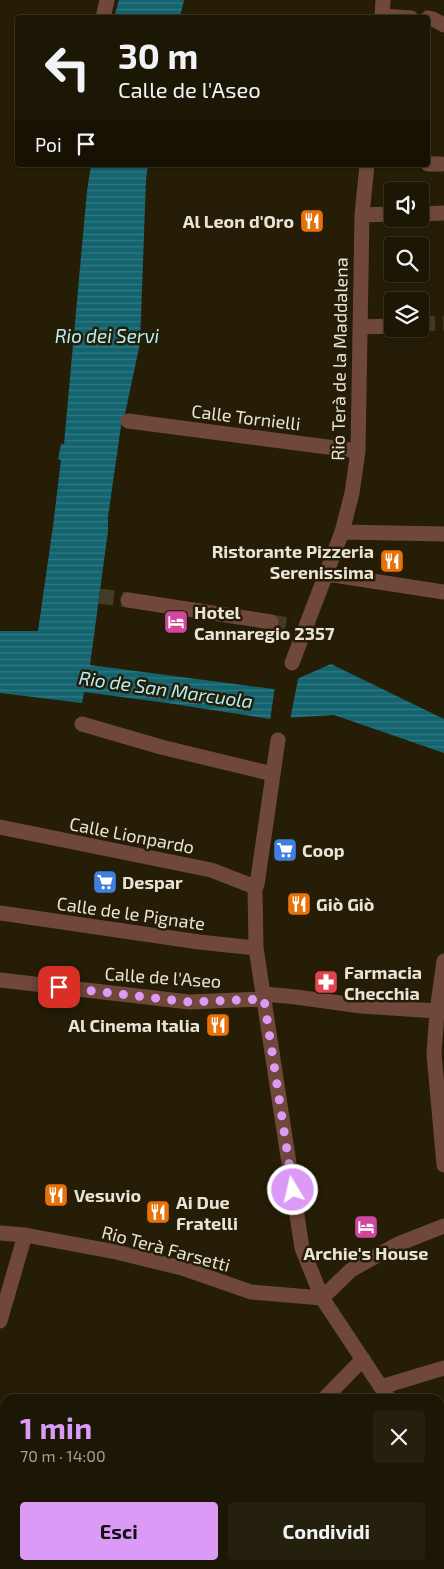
<!DOCTYPE html>
<html lang="it">
<head>
<meta charset="utf-8">
<style>
  :root { --surface:#1c1604; --page:#251f0e; --text:#f1f3f6; --muted:#a09f9a; --line:#3a3526; --accent:#db9af6 }
  body { margin:0; font-family:"Exo 2",sans-serif; background:var(--page); color:var(--text); height:100vh; display:flex; flex-direction:column; font-size:19px; white-space:nowrap }
  * { box-sizing:border-box; margin:0 }
  p { font-size:16px; color:var(--muted) }
  .icon { flex:none; width:28px; height:28px; fill:none; stroke:currentColor; stroke-width:2; stroke-linecap:round; stroke-linejoin:round }
  .map { position:relative; flex:1; overflow:hidden }
  .side { position:absolute; left:0px; top:1394px; width:445px; height:176px; display:flex; flex-direction:column; background:var(--surface); border-radius:15px 15px 0 0; box-shadow:0 1px 4px #0004,0 0 0 1px var(--line) }
  .side>* { flex:none }
  .hud { position:absolute; left:15px; top:15px; width:415px; height:152px; border-radius:5px; box-shadow:0 1px 4px #0004,0 0 0 1px var(--line); background:#1c1604; color:var(--text); overflow:hidden }
  .fabs { position:absolute; left:384px; top:182px; display:grid; gap:10px }
  .fabs a { display:grid; place-items:center; width:45px; height:45px; border-radius:5px; background:var(--surface); box-shadow:0 1px 4px #0004,0 0 0 1px var(--line); font-size:25px }
  .pin { position:absolute; display:grid; place-items:center; width:42px; height:42px; color:#fff; margin:-21px; border-radius:10px; box-shadow:0 2px 8px #0006 }
  .me { position:absolute; width:55px; margin:-28px; rotate:351deg; stroke-linejoin:round; filter:drop-shadow(0 0 4px #0008) }
  .turn { display:flex; align-items:center; gap:18px; height:105px; padding:0 20px; font-size:22px }
  .turn .icon { width:65px; height:65px; stroke-width:2.5 }
  .turn b { display:block; font-size:35px; line-height:42px }
  .then { display:flex; align-items:center; height:48px; padding:0 20px; background:#0003; gap:10px; font-size:19px }
  .round { display:grid; place-items:center; flex:none; width:52px; height:52px; border-radius:5px; background:var(--page) }
  .headline { display:flex; align-items:center; justify-content:space-between; height:85px; padding:0 20px }
  h1 { font-size:30px; font-weight:700; line-height:38px; color:var(--accent) }
  .primary-button { display:flex; gap:10px; margin-top:auto; padding:10px 20px }
  .primary-button a { flex:1; height:58px; border-radius:5px; background:var(--accent); color:#111; font-size:20px; font-weight:700; line-height:58px; text-align:center }
  .primary-button a+a { background:var(--page); color:var(--text) }
  .map>svg:first-child { display:block }
</style>
</head>
<body>
<div class="map">
<svg width="444" height="1569" viewBox="0 0 444 1569">
  <defs>
    <pattern id="water-rules" width="6" height="5" patternUnits="userSpaceOnUse" patternTransform="scale(1.25)"><rect width="6" height="5" fill="#13646f"/><path d="M0 2.5h6" fill="none" stroke="#357a83"/></pattern>
  </defs>
  <rect width="100%" height="100%" fill="#251d06"/>
  <path fill="url(#water-rules)" d="M119 0H184L180 17H114Z
    M91 165H148L146 180 140 343 125 414 121 426 108 517V531L90 665 274 689 331 664 444 719V753L334 715 270 719 167 703 84 692 82 703 0 693V631H38L53 526 61 460 58 459 61 444H64L87 191Z"/>
  <path fill="#251d06" d="M299 674 290 720 270 721 275 686Z"/>
  <g fill="none" stroke-linecap="round" stroke-linejoin="round">
    <path stroke="#423b25" stroke-width="15" stroke-dasharray="15 8" stroke-linecap="butt" d="M420 324 444 323
      M99 596 128 600
      M271 622 294 626"/>
    <path stroke="#70473b" stroke-width="15" d="M382 16 411 18
      M103 18 107 0
      M382 18 383 0
      M428 18 433 19 444 25
      M428 164H441
      M420 214 444 213
      M362 215 392 214
      M360 327 392 326
      M128 421 358 451
      M342 532 444 534
      M327 574 444 592
      M128 600 271 622
      M292 663 342 532 352 493 358 451 362 215 367 165
      M82 724 161 747 273 774
      M278 740 257 885 255 887 256 948 302 1248 322 1298 389 1399
      M0 827 211 870 255 887
      M0 913 199 942 256 948
      M0 980 189 1002 264 999
      M264 994 296 997 361 1006 437 1011 444 961
      M437 1011 434 1054 444 1165
      M0 1233 25 1235 116 1252 182 1268 251 1292 322 1298
      M322 1298 351 1270 398 1244 444 1226
      M0 1321 25 1235
      M381 1387 444 1368
      M324 1399 363 1359
      M440 1487 444 1494
      M440 1544 444 1541
      M268 1569 273 1565
      M401 1569 407 1565"/>
  </g>
  <g fill="none" stroke-linecap="round" stroke-linejoin="round">
    <path stroke="#db9af6" stroke-width="9" stroke-dasharray="0 16.2" d="M59 987 189 1002 264 999 293 1190"/>
  </g>
  <defs>
    <symbol id="restaurant-square" viewBox="-11 -11 22 22"><rect x="-9" y="-9" width="18" height="18" rx="4" fill="#e8710a" stroke="#251d06"/><path d="M-5-6h1v4h1v-4h1v4h1v-4h1v5L-1.5 .5V6h-2V.5L-5-1ZM5-6V6H3V1.5H1.5Q1.5-4 5-6Z" fill="#fff"/></symbol>
    <symbol id="hotel-square" viewBox="-11 -11 22 22"><rect x="-9" y="-9" width="18" height="18" rx="4" fill="#d1479c" stroke="#251d06"/><path d="M-6-4.5h1.5V1H6V5H4.5V3h-9V5H-6ZM-4 0a1.8 1.8 0 1 1 3.6 0ZM.5 0V-2.5h3Q6-2.5 6 0Z" fill="#fff"/></symbol>
    <symbol id="supermarket-square" viewBox="-11 -11 22 22"><rect x="-9" y="-9" width="18" height="18" rx="4" fill="#3f7fe0" stroke="#251d06"/><path d="M-6-5.5h2.5l.6 2H6L4.5 2H-2.5L-4.4-4H-6ZM-1.5 3.2a1.3 1.3 0 1 0 .1 0ZM3 3.2a1.3 1.3 0 1 0 .1 0Z" fill="#fff"/></symbol>
    <symbol id="pharmacy-square" viewBox="-11 -11 22 22"><rect x="-9" y="-9" width="18" height="18" rx="4" fill="#e0444e" stroke="#251d06"/><path d="M-2-6h4v4h4v4h-4v4h-4v-4h-4v-4h4Z" fill="#fff"/></symbol>
  </defs>
  <g fill-rule="evenodd">
    <use href="#restaurant-square" x="298" y="207" width="28" height="28"/>
    <use href="#restaurant-square" x="378" y="547" width="28" height="28"/>
    <use href="#hotel-square" x="162" y="608" width="28" height="28"/>
    <use href="#supermarket-square" x="271" y="836" width="28" height="28"/>
    <use href="#supermarket-square" x="91" y="868" width="28" height="28"/>
    <use href="#restaurant-square" x="285" y="890" width="28" height="28"/>
    <use href="#pharmacy-square" x="312" y="968" width="28" height="28"/>
    <use href="#restaurant-square" x="204" y="1011" width="28" height="28"/>
    <use href="#restaurant-square" x="42" y="1181" width="28" height="28"/>
    <use href="#restaurant-square" x="144" y="1198" width="28" height="28"/>
    <use href="#hotel-square" x="352" y="1213" width="28" height="28"/>
  </g>
  <g text-anchor="middle" dominant-baseline="central" stroke-width="5" stroke-linejoin="round" paint-order="stroke">
    <g font-size="18" font-weight="bold" fill="#e9e4d6" stroke="#251d06" text-anchor="start">
      <text x="294" y="221" text-anchor="end">Al Leon d'Oro</text>
      <text x="374" y="551" text-anchor="end">Ristorante Pizzeria<tspan x="374" dy="21">Serenissima</tspan></text>
      <text x="194" y="612">Hotel<tspan x="194" dy="21">Cannaregio 2357</tspan></text>
      <text x="302" y="850">Coop</text>
      <text x="122" y="882">Despar</text>
      <text x="316" y="904">Giò Giò</text>
      <text x="344" y="972">Farmacia<tspan x="344" dy="21">Checchia</tspan></text>
      <text x="200" y="1025" text-anchor="end">Al Cinema Italia</text>
      <text x="74" y="1195">Vesuvio</text>
      <text x="176" y="1202">Ai Due<tspan x="176" dy="21">Fratelli</tspan></text>
      <text x="366" y="1253" text-anchor="middle">Archie's House</text>
    </g>
    <g font-size="18" fill="#e9e4d6" stroke="#251d06">
      <text transform="translate(339 359) rotate(-89)">Rio Terà de la Maddalena</text>
      <text transform="translate(246 417) rotate(7)">Calle Tornielli</text>
      <text transform="translate(132 835) rotate(11)">Calle Lionpardo</text>
      <text transform="translate(131 913) rotate(8)">Calle de le Pignate</text>
      <text transform="translate(163 977) rotate(4)">Calle de l'Aseo</text>
      <text transform="translate(166 1248) rotate(15)">Rio Terà Farsetti</text>
    </g>
    <g font-size="19" font-style="italic" fill="#b2eff9" stroke="#251d06">
      <text x="107" y="335">Rio dei Servi</text>
      <text transform="translate(166 689) rotate(8)">Rio de San Marcuola</text>
    </g>
  </g>
</svg>
<div class="fabs">
<a><svg class="icon" aria-label="sound" viewBox="0 0 24 24"><path d="M4 9h4l5-4v14l-5-4H4zM17 9q2 3 0 6"/></svg></a>
<a><svg class="icon" aria-label="search" viewBox="0 0 24 24"><circle cx="10" cy="10" r="6"/><path d="M15 15l6 6"/></svg></a>
<a><svg class="icon" aria-label="layers" viewBox="0 0 24 24"><path d="M12 4l9 5-9 5-9-5zM3 14l9 5 9-5"/></svg></a>
</div>
<div class="pin" style="left:59px;top:987px;background:#d93025"><svg class="icon" aria-label="arrive" viewBox="0 0 24 24"><path d="M6 21V4h12l-3 4 3 4H6"/></svg></div>
<svg class="me" style="left:293px;top:1190px" viewBox="-20 -20 40 40"><circle r="17" fill="#db9af6" stroke="#fff" stroke-width="3"/><path d="M0-11L8 9 0 5-8 9z" fill="#fff"/></svg>
<div class="hud">
<div class="turn"><svg class="icon" aria-label="left" viewBox="0 0 24 24"><path d="M17 20v-9H6M10 6l-5 5 5 5"/></svg><div><b>30 m</b>Calle de l'Aseo</div></div>
<div class="then">Poi<svg class="icon" aria-label="arrive" viewBox="0 0 24 24"><path d="M6 21V4h12l-3 4 3 4H6"/></svg></div>
</div>
<section class="side">
<div class="headline"><div><h1>1 min</h1><p>70 m · 14:00</p></div><a class="round"><svg class="icon" aria-label="close" viewBox="0 0 24 24"><path d="M6 6l12 12M18 6L6 18"/></svg></a></div>
<div class="primary-button"><a>Esci</a><a>Condividi</a></div>
</section>
</div>
</body>
</html>
